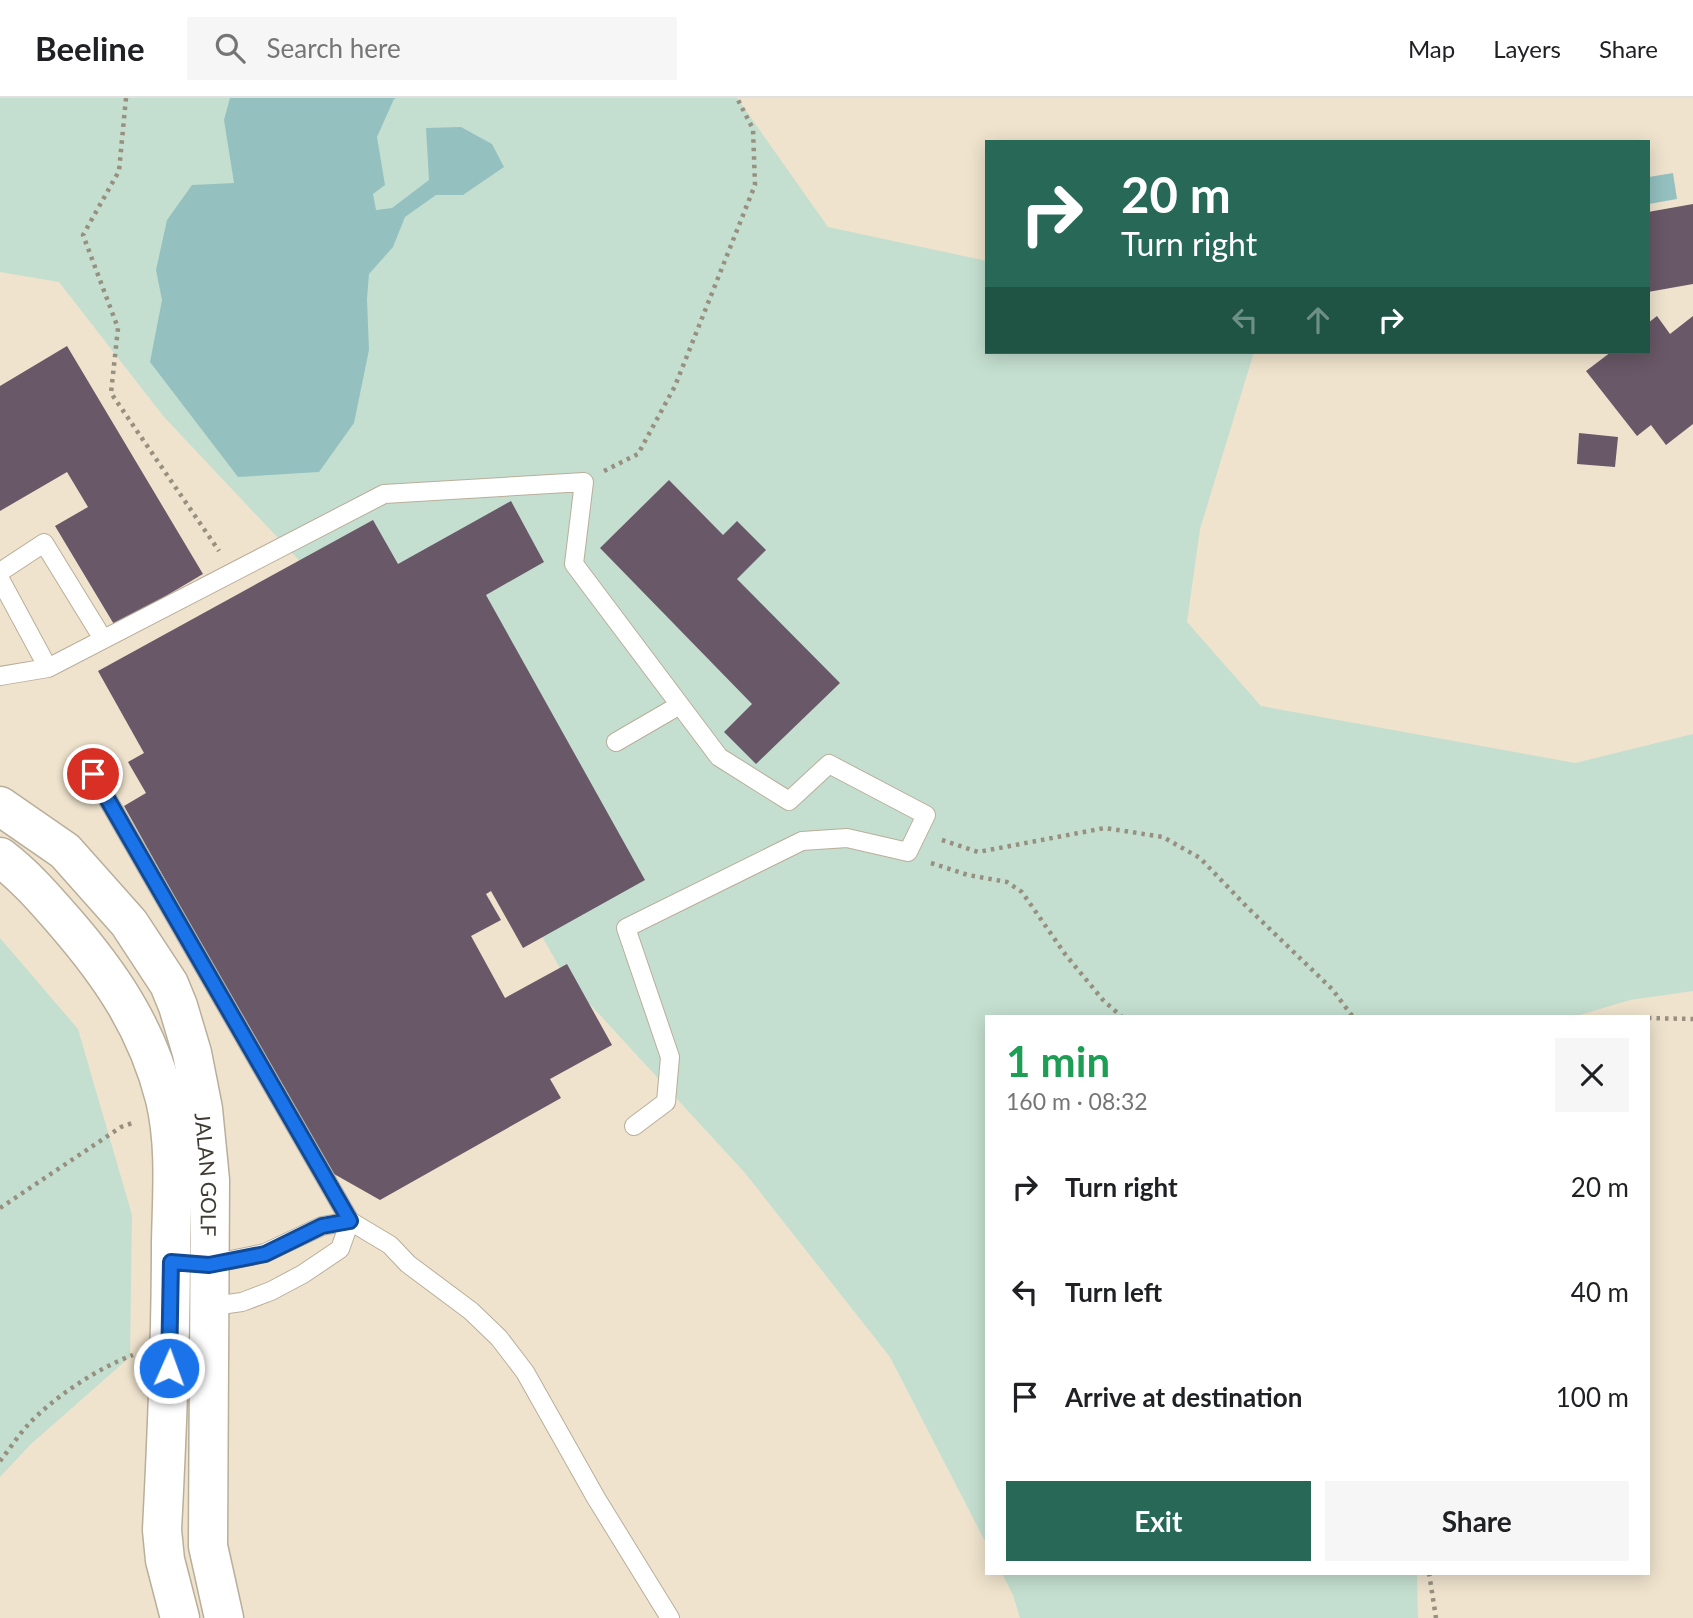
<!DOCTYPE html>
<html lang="en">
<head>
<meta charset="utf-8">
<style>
  :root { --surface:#fff; --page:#f6f6f6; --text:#202124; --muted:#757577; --line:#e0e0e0; --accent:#276856 }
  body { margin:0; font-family:Lato,sans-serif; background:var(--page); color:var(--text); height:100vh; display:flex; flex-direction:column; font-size:26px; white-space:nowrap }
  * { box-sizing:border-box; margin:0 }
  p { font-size:23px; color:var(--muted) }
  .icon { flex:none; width:38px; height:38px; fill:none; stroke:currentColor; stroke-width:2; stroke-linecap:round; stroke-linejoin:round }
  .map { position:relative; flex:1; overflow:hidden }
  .drawer { position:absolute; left:985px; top:917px; width:665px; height:560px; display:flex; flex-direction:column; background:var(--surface); border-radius:0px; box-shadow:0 4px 18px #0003 }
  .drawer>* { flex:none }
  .guide { position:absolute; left:985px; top:42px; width:665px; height:214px; border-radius:0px; box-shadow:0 4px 18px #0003; background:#276856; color:#fff; overflow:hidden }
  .pin { position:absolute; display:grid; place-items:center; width:60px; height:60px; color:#fff; margin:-30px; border:4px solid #fff; border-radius:50%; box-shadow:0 2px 7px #0007 }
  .me { position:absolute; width:77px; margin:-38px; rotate:2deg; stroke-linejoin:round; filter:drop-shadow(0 0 5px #0008) }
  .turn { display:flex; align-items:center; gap:24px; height:147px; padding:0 21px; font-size:32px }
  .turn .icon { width:91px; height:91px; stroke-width:2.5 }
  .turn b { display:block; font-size:49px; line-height:60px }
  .lanes { display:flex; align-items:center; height:66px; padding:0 21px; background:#0003; justify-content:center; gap:35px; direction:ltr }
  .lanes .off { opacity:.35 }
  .round { display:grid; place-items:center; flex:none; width:74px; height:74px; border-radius:0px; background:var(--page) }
  .overview { display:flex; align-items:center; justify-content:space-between; height:119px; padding:0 21px }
  h1 { font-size:42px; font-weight:700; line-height:52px; color:#1e9e55 }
  .primary-button { display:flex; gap:14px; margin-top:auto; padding:14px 21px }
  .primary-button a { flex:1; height:80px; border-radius:0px; background:var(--accent); color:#fff; font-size:28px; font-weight:700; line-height:80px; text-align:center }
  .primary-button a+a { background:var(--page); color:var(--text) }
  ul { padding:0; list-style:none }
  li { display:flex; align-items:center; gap:21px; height:105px; padding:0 21px }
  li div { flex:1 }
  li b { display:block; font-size:26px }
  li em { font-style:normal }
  header { display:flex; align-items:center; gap:42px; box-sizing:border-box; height:98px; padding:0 35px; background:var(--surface); border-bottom:2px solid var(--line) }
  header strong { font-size:33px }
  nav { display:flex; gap:38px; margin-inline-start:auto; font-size:24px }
  .search { width:490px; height:63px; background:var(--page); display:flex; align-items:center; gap:18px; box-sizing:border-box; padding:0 24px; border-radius:0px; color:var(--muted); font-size:26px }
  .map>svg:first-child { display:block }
</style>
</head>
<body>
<header>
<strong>Beeline</strong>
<div class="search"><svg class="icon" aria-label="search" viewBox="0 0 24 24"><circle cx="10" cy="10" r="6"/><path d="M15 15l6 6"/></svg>Search here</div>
<nav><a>Map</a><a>Layers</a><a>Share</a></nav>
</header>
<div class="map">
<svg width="1693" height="1520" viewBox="0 0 1693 1520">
  <rect width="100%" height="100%" fill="#efe3cd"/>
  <path fill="#c4dfd0" d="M0 0H737L828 129 987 163V254H1254L1200 431 1187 524 1261 608 1575 665 1693 636V893L1630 902 1573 919H987V1447L890 1259 745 1075 565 879 373 541 164 319 59 184 0 174Z
    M0 840 78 931 132 1117 130 1259 31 1346 0 1379Z
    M1002 1475H1417L1418 1520H1020L1013 1497Z"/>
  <path fill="#94c1c0" d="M230 0H397L394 1 377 39 385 87 373 96 376 112 392 110 429 82 426 30 461 29 492 46 504 69 463 97H436L405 119 393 149 369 176 367 201 369 252 354 325 319 374 238 379 150 264 162 202 156 172 167 122 192 87 234 85 224 22Z
    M1673 75 1677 101 1649 106V79Z"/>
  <path fill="#695867" d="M1693 106V186L1648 194V114Z
    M1657 218 1670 236 1693 218V326L1666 347 1651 327 1637 338 1586 273 1611 254H1648V225Z
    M67 248 203 476 115 528 55 428 88 409 67 374 0 413V288Z
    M1579 335 1618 339 1615 369 1577 366Z
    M669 382 723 437 737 423 766 452 737 481 840 585 756 666 724 634 752 606 600 450Z
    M511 403 544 464 486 497 645 782 523 850 491 793 486 796 501 822 471 838 505 900 567 866 612 947 550 981 561 1000 380 1102 327 1072 124 708 146 695 128 664 144 655 98 573 373 422 398 466Z"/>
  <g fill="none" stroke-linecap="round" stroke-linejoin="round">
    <defs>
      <path id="service" d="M0 474 44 445 103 541
        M0 481 48 570
        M0 578 48 570 384 396 584 384 574 466 719 659 789 703 829 666 926 717 908 754 847 740 802 743 626 830 670 959 666 1004 634 1028
        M616 644 678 608
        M93 676 350 1123 390 1147 408 1166 471 1213 499 1240 525 1274 596 1400 670 1520
        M206 1167 265 1155 322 1128 350 1123
        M206 1209 242 1204 271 1193 303 1176 340 1151 350 1123"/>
      <g id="tertiary">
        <path id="s1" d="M0 708 65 753 129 825 169 886 178 908 192 955 203 1011 210 1082 208 1448 224 1520"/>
        <path d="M0 759C24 777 44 800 64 823 111 877 147 930 165 1001 176 1047 172 1097 171 1144 171 1240 167 1336 162 1432L165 1462 180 1520"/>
      </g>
    </defs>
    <use href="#service" stroke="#b9ae9a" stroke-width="20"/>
    <use href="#tertiary" stroke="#b9ae9a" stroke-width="41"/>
    <path stroke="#978f7f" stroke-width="4.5" stroke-dasharray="3.5 5" stroke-linecap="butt" d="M126 0 119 73 83 137 118 230 111 295 219 453
      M604 373 638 356 675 288 755 87 753 31 737 0
      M942 742 978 754 1105 730 1163 739 1200 760 1247 809 1332 891 1353 919
      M931 765 968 777 1007 784 1022 794 1065 856 1103 902 1122 919
      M1648 920 1693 921
      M0 1110 121 1029 135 1024
      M0 1363C9 1352 17 1339 27 1328 52 1300 98 1270 133 1257
      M1429 1475 1436 1520"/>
    <use href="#service" stroke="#fff" stroke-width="18"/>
    <use href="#tertiary" stroke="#fff" stroke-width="38"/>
  </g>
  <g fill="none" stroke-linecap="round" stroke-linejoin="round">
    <defs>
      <path id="route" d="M93 676 350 1123 322 1128 265 1156 209 1167 171 1164 169 1270"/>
    </defs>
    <use href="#route" stroke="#114b97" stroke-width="18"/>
    <use href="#route" stroke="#1a73e8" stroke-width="12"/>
  </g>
  <g text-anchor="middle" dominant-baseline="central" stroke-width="7" stroke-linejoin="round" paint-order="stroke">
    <g font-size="21" fill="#403c33" stroke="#efe3cd">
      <text stroke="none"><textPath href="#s1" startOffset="444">JALAN GOLF</textPath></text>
    </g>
  </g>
</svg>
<div class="pin" style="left:93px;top:676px;background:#d93025"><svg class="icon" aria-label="arrive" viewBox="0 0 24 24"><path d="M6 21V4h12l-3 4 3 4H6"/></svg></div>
<svg class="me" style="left:169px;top:1270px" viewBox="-20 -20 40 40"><circle r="17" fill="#1a73e8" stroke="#fff" stroke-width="3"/><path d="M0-11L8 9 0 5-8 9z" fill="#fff"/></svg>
<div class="guide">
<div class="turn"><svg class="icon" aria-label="right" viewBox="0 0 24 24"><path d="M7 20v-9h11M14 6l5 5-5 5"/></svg><div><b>20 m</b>Turn right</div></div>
<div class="lanes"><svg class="icon off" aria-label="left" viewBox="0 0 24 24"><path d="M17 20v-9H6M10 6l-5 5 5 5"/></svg><svg class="icon off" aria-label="ahead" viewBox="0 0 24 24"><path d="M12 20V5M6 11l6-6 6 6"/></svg><svg class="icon" aria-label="right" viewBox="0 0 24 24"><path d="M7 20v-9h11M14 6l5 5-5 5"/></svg></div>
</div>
<section class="drawer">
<div class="overview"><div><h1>1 min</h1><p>160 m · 08:32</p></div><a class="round"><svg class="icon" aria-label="close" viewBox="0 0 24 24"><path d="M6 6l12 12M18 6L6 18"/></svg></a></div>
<ul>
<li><svg class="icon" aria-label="right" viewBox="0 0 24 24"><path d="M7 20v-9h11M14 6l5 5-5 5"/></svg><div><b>Turn right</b></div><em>20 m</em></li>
<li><svg class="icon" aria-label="left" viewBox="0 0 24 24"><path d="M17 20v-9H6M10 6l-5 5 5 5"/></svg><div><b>Turn left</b></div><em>40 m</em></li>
<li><svg class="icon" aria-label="arrive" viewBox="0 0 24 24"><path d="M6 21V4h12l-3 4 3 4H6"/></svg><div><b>Arrive at destination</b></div><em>100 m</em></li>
</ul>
<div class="primary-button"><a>Exit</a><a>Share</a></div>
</section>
</div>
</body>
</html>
